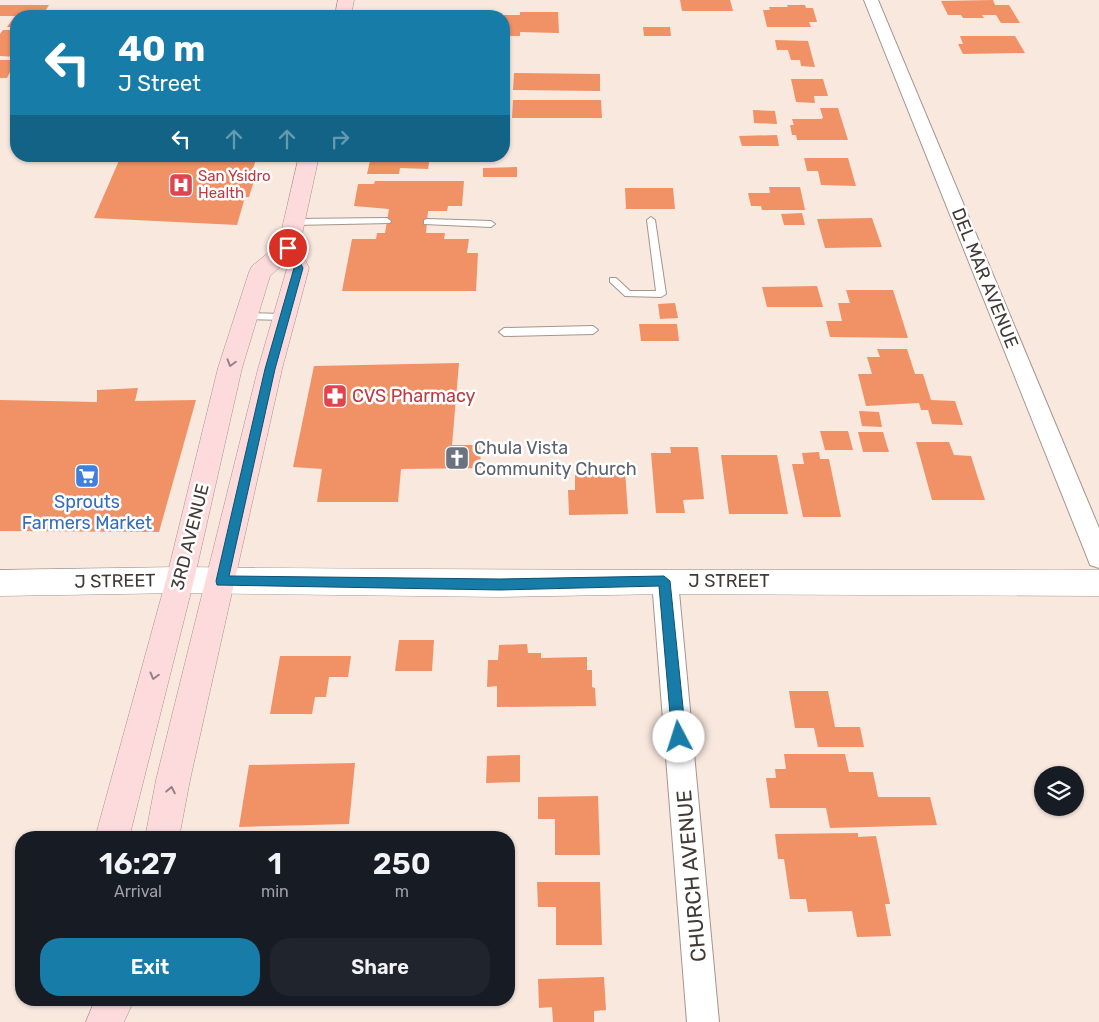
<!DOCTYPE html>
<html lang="en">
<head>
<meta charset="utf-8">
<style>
  :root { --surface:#171b24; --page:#20242c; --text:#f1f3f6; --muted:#9ea1a6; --accent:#187ca8 }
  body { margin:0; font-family:Rubik,sans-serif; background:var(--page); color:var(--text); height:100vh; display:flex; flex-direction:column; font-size:19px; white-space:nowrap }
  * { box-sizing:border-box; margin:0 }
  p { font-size:16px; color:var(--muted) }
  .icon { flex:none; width:28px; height:28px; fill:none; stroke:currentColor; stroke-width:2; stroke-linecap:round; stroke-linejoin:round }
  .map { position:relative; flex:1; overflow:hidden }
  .drawer { position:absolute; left:15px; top:831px; width:500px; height:175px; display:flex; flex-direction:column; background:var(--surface); border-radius:20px; box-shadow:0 1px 4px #0004 }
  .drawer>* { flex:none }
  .banner { position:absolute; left:10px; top:10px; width:500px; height:152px; border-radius:20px; box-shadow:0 1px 4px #0004; background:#187ca8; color:#fff; overflow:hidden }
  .buttons { position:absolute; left:1034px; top:766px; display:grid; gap:10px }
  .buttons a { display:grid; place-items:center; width:50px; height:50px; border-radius:50%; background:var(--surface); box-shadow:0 1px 4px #0004; font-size:25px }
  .pin { position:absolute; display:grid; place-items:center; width:42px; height:42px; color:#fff; margin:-21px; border:2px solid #fff; border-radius:50%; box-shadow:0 1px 5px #0007 }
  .me { position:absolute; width:55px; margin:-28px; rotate:355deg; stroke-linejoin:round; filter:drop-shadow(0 0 4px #0008) }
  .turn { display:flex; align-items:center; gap:18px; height:105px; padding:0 25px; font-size:22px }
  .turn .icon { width:65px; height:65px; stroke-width:2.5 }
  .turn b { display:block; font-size:35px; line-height:42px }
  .lanes { display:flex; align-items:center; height:48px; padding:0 25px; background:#0003; justify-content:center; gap:25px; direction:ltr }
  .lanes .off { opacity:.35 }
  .eta { display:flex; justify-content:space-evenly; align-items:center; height:85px; text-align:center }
  .eta b { font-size:30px; font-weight:600; line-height:35px }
  .button { display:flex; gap:10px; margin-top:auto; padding:10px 25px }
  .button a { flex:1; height:58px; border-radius:20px; background:var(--accent); color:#fff; font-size:20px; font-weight:600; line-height:58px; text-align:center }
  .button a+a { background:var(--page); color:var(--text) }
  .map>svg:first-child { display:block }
</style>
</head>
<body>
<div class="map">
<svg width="1099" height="1022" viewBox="0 0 1099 1022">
  <rect width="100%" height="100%" fill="#f9e8de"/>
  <path fill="#f19166" d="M680 0H730L733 11H682Z
    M993 0 995 5H1009L1020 23H1001L996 15H982L984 18H963L961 15H948L941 1Z
    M0 5H49L42 16H16V27H7L15 16H0Z
    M787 5H805L806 8H813L817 22H809L811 27H767L763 10H770L769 7H788Z
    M209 10H304L302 16H206Z
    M434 10 433 16H383L384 11Z
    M520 12H558L559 33 520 32V36H504V15H520Z
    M643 27H670L671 36H644Z
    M3 30H16V57L0 56V34Z
    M960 36H1015L1025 53 963 54 958 44H963Z
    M775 40 808 41 815 67 801 66 800 60H791L788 50H777Z
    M0 60H16L7 78H0Z
    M514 73 600 74V91L513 90Z
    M791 79H823L828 96H814L815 103 796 102Z
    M513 100H601L602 118H512Z
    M820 108H838L848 140H797L796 135H792L790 125H794L792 119H821L823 118Z
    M753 110 775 111 777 124 754 123Z
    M777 135 779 146H742L739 136Z
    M121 156H257L252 172 257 171 249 197H245L237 225 94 218Z
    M371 156H374L430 157 428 169 400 168 399 174H367Z
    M804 158H848L856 186 821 185 818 171H807Z
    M517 167V177H483V168Z
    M375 181H464L462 206H448L447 211H428L426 233H445L444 239H469L467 253H478L476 291H342L352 239H376L377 233H385L389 209 354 206 358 184H374Z
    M769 187H800L805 210H762L761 206H751L748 193H770Z
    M625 188H673L675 209H626Z
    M802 213 805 225H784L781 214Z
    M872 218 882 247 825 248 817 219Z
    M817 286 823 307H767L762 287Z
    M846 290H893L908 338 830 337 826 321H842L838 303H850Z
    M675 303 678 318 660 319 658 304Z
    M639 324H677L679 341H641Z
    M877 349H907L915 374H923L931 400 955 401 963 425 932 424 928 410H921L919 403 866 406 858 374H872L867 357H880Z
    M459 363 452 445H480L481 468 401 469 398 502H317L322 469 293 467 314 366Z
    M138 388 135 401 196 400 159 532 0 531V400L97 402V390Z
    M859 411 879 412 882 427 862 426Z
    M820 431H848L853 450H825Z
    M858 432H883L889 452H863Z
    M916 442H949L954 455 971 456 985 500H932Z
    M670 447H698L704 499 683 500 685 513H656L651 453H671Z
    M819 452 820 459H829L841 517H803L792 464H804L802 453Z
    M721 455H777L788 514H729Z
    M625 470 628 514 569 515 568 490H575V475H604V471Z
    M399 640H434L432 671H395Z
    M527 644 528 653H541V658L587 657V670H592V687L595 688 596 706 497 707V686L487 687 488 660H498L499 645Z
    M280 656H351L348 677H329L326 697H315L312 714H270Z
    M789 691H828L835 727H860L864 747H818L814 728H795Z
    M784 754H845L849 772H873L878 797H930L937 825 830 828 826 808H770L766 778H776L775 769H786Z
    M520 755V782L486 783 487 756Z
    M355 763 349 824 239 827 249 765Z
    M598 796 600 855H555V819H538V797Z
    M858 833V837L876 836 890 904H885L891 936 857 937 852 911 808 912 806 899H790L784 859H778L775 834Z
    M537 882H600L602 945H556V907H538Z
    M604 977 606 1010 594 1011V1022H553L552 1007 539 1008 538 979Z"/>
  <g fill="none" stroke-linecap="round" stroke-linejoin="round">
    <defs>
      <path id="service" d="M651 217 655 220 666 294 661 297 625 296 610 282V278H616L630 291H656L647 220Z
        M387 218 391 221 390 223 294 225 290 222 294 219Z
        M427 219 491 221 495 224 491 227 424 224V220Z
        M245 313 286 314 291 317 286 320 245 319 240 316Z
        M593 326 598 330 593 334 504 336 499 332 504 328Z"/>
      <path id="minor" d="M864 0H878L1099 528V568L1090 565 1087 557Z
        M665 570 674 573 678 581 719 1022H687L652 581 656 573Z"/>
      <path id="tertiary" d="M180 567C486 571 793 569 1099 570V596L665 594 501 597 180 593 0 596V570Z"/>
      <path id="secondary" d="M338 0H354L351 16H335Z
        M299 156H319L299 248 309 268 282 369 190 780 179 838H145L156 780 258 369 287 268 284 263 270 276 242 368 194 580 129 838H95L166 580 218 368 249 272 252 266 278 245Z
        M95 1000H134L124 1022H86Z"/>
    </defs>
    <use href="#service" stroke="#a4958c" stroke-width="2"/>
    <use href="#minor" stroke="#a4958c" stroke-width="2"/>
    <use href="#tertiary" stroke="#a4958c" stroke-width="1"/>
    <use href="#secondary" stroke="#a4958c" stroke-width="1"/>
    <use href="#service" fill="#fff" fill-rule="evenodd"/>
    <use href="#minor" fill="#fff" fill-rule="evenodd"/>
    <use href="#tertiary" fill="#fff" fill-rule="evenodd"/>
    <use href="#secondary" fill="#fddadc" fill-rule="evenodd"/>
  </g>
  <defs><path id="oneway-chevron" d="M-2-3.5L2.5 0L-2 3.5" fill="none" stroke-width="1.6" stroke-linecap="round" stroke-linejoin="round" transform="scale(1.25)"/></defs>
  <g stroke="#968281">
    <use href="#oneway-chevron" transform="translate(231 363) rotate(106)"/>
    <use href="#oneway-chevron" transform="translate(154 676) rotate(105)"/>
    <use href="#oneway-chevron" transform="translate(171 790) rotate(-79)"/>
  </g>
  <path fill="#187ca8" stroke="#10516d" d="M284 245H291L303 268 275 369 229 576 500 579 664 576 670 581 686 737 684 742 679 744 674 742 672 737 659 586 500 590 217 585 216 581 265 369 294 268 283 248Z"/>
  <defs>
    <symbol id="hospital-square" viewBox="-11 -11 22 22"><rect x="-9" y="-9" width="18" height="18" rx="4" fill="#e0444e" stroke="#fff"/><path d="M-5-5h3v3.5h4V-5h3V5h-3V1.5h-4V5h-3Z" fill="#fff"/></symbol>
    <symbol id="pharmacy-square" viewBox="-11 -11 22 22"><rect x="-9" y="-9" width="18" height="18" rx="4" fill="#e0444e" stroke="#fff"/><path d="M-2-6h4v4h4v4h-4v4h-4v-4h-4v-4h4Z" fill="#fff"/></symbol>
    <symbol id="church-square" viewBox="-11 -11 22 22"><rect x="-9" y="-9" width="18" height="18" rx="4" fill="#6b7280" stroke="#fff"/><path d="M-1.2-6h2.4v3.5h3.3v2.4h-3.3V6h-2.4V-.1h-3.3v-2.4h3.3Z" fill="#fff"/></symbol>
    <symbol id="supermarket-square" viewBox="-11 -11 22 22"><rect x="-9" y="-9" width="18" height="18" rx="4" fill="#3f7fe0" stroke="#fff"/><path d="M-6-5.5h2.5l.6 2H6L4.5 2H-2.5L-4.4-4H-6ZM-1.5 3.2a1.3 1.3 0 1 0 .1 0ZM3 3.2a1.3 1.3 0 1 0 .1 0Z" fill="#fff"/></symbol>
  </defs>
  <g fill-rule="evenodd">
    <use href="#hospital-square" x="167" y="171" width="28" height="28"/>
    <use href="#pharmacy-square" x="321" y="382" width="28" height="28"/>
    <use href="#church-square" x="443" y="444" width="28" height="28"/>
    <use href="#supermarket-square" x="73" y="462" width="28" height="28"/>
  </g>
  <g text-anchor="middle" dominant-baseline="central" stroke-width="5" stroke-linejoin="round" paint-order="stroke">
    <g font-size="15" fill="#be3a42" stroke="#fff" text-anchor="start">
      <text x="198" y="176">San Ysidro<tspan x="198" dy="17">Health</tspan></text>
    </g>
    <g font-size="18" fill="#413a36" stroke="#fff">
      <text transform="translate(985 278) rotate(68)">DEL MAR AVENUE</text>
      <text transform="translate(190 537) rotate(-76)">3RD AVENUE</text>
      <text transform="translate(115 581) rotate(-1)">J STREET</text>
      <text x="729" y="581">J STREET</text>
    </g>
    <g font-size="18" fill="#be3a42" stroke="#fff" text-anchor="start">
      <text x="352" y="396">CVS Pharmacy</text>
    </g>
    <g font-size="18" fill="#5b616d" stroke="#fff" text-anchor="start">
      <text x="474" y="448">Chula Vista<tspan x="474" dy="21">Community Church</tspan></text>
    </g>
    <g font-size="18" fill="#366cbe" stroke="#fff">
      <text x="87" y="502">Sprouts<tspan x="87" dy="21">Farmers Market</tspan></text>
    </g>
    <g font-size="21" fill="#413a36" stroke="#fff">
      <text transform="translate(691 876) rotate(-95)">CHURCH AVENUE</text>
    </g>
  </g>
</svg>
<div class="buttons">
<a><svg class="icon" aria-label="layers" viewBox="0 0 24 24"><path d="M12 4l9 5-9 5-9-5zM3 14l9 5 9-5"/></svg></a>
</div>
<div class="pin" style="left:288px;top:248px;background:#d93025"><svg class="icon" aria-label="arrive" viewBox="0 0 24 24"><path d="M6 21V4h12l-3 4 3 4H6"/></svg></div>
<svg class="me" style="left:679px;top:737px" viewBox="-20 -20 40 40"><circle r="19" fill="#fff"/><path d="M0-13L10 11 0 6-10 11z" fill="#187ca8"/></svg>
<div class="banner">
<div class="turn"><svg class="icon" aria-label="left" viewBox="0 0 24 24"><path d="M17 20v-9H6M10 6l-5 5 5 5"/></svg><div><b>40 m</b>J Street</div></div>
<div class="lanes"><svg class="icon" aria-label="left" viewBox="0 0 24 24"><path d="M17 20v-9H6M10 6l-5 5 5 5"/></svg><svg class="icon off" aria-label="ahead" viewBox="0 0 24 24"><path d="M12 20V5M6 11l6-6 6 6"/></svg><svg class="icon off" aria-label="ahead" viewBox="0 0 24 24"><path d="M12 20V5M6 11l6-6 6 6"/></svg><svg class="icon off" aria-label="right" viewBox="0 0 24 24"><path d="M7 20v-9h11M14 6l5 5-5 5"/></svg></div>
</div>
<section class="drawer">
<div class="eta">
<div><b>16:27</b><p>Arrival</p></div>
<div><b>1</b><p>min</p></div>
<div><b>250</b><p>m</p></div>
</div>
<div class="button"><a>Exit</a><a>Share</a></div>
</section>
</div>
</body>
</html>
